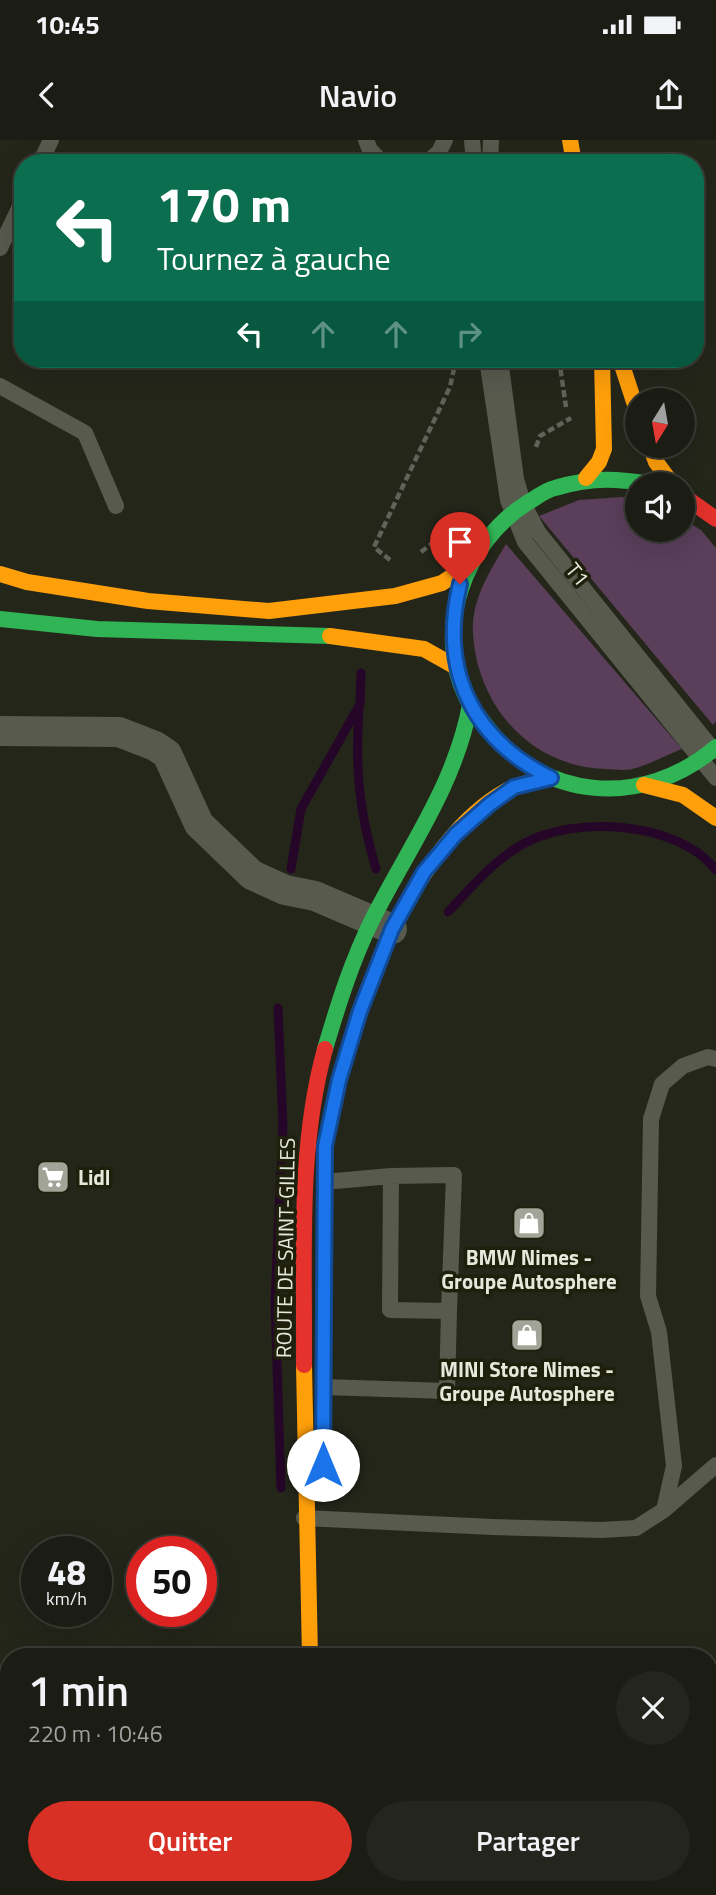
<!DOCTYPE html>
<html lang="fr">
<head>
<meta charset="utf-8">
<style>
  :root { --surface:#1b1c14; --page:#24251d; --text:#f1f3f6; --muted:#a0a1a0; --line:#393a34; --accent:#d93025 }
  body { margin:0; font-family:"Titillium Web",sans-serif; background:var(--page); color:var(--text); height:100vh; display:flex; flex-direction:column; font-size:26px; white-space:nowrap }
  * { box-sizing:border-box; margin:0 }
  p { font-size:23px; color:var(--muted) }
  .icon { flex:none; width:38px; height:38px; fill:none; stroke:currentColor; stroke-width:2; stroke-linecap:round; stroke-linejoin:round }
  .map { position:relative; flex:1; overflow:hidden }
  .panel { position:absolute; left:0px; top:1508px; width:718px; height:247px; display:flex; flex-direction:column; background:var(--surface); border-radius:28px 28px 0 0; box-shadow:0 7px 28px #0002,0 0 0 2px var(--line) }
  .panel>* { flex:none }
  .top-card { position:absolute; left:14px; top:14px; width:690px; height:214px; border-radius:28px; box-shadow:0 7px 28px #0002,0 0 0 2px var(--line); background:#0b6e4f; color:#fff; overflow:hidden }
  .needle { width:46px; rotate:191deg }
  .controls { position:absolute; left:625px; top:248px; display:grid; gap:14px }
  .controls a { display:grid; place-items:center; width:70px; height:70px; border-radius:50%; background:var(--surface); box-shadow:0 7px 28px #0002,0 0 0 2px var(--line); font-size:35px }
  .speed { position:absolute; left:21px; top:1396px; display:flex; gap:14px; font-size:35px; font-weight:700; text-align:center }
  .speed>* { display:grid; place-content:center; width:91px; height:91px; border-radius:50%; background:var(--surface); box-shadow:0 7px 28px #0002,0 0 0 2px var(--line); line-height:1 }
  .speed small { font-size:18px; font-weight:400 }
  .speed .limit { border:10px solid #d22; background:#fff; color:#111 }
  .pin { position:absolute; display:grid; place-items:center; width:60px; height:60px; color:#fff; margin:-72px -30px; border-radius:50% 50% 50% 0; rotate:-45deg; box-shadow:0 0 7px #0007 }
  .pin .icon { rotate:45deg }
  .me { position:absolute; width:77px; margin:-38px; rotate:0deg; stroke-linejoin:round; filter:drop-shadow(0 0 5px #0008) }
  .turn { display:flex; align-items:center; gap:24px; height:147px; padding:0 28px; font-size:32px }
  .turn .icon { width:91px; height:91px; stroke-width:2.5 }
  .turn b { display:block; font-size:49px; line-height:60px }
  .lanes { display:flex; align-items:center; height:66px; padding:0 28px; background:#0003; justify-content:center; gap:35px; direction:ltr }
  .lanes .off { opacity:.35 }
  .round { display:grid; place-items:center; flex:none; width:74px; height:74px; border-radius:37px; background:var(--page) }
  .summary { display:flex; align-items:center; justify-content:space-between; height:119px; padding:0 28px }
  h1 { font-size:42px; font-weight:600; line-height:52px }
  .cta { display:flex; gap:14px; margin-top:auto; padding:14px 28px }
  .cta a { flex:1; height:80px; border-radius:42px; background:var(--accent); color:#fff; font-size:28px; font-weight:600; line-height:80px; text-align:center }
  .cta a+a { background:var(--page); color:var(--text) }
  .status { display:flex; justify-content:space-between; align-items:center; height:49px; padding:0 35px; background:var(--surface); direction:ltr }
  .status svg { height:19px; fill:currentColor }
  header { display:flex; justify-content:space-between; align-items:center; height:91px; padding:0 28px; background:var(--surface); font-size:32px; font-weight:600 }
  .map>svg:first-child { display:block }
</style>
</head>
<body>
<div class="status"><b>10:45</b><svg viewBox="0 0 49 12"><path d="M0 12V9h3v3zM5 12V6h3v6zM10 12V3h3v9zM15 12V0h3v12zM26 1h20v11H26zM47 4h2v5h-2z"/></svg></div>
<header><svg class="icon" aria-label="back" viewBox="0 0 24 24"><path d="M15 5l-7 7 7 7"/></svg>Navio<svg class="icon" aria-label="share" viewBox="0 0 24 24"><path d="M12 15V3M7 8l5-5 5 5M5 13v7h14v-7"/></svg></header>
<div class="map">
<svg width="716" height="1755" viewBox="0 0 716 1755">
  <rect width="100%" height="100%" fill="#24261a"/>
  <path fill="#5a3e5a" d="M622 357 637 361V390H682L683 379 701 390 716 408V581L713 585 539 376 579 360Z
    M506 404 682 609C666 615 649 625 632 629 624 631 613 629 605 629 531 627 477 566 473 493 471 460 490 431 506 404Z"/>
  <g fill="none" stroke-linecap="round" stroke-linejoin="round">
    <path stroke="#260628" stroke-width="9" d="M359 569C355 629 359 671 376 729
      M291 729 301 669 360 564 361 533
      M448 772C471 748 493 721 523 704 574 675 678 681 716 730
      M278 868 283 986 275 1161 281 1348
      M293 1746V1755"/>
    <path stroke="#616259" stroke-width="4.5" stroke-dasharray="7 3.5" stroke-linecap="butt" d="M559 219 566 267
      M536 307 540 296 571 278
      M421 412 447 392
      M390 420 374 407 450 247 456 219"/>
    <path stroke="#585a4e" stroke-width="16" d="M366 0 370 10 383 23
      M472 0 474 23
      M40 23 51 0
      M427 23 439 12 445 0
      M490 23 491 0
      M0 108 23 60
      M487 219 508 360 525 402 716 638
      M500 219 516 339 523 363 538 392 714 611
      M0 246 85 293 116 366
      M324 1042 391 1036 390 1170 449 1171 454 1035 391 1036
      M324 1247 447 1251 449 1171
      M664 1370 674 1326 659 1192 648 1156 651 979 662 944 683 926 708 917 716 919
      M304 1378 493 1387 601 1390 636 1388 664 1370 716 1325"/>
    <path stroke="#585a4e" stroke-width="30" d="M0 591 119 592 155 606 167 614 199 684 252 735 285 750 315 756 392 789"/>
    <path stroke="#30b455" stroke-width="16" d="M659 345C618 339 595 336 555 348 545 350 536 358 527 363 465 402 433 489 466 557 470 566 478 575 484 583 541 662 644 669 716 607
      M0 479 97 489 330 496
      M325 909C338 865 352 820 373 778 409 707 455 645 470 565"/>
    <path stroke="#ff9f0a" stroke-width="16" d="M570 0 574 23
      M620 219 637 271
      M650 306 656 322 673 345
      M586 338 599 322 604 309 602 219
      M0 434 27 442 148 461 269 471 395 456 442 443 468 425
      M330 496 424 509 456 527
      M644 645 683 655 716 678
      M410 756C435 715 469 668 514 647 525 642 539 641 551 638
      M304 1225 310 1517
      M341 1746V1755"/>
    <path stroke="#e5322d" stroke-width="16" d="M682 355 716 379
      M304 1225C305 1121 297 1010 325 909"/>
  </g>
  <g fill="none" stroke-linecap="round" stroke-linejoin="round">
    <defs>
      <path id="route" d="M323 1325 325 1006 339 940 360 871 392 789 424 732 456 694 490 664 514 647 551 638C472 599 439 530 460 444"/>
    </defs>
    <use href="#route" stroke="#114b97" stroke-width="18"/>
    <use href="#route" stroke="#1a73e8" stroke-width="12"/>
  </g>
  <defs>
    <symbol id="supermarket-square" viewBox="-11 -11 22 22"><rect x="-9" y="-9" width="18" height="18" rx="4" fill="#a2a497" stroke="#1e200c"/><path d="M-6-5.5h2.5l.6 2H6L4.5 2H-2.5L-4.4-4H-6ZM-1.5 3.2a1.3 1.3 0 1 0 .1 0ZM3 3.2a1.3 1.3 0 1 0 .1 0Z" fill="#fff"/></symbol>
    <symbol id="shop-square" viewBox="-11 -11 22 22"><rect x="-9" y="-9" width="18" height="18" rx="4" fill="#a2a497" stroke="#1e200c"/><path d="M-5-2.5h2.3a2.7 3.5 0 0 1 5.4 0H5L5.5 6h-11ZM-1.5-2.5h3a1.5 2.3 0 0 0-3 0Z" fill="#fff"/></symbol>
  </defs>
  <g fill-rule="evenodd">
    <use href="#supermarket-square" x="34" y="1018" width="38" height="38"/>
    <use href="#shop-square" x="510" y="1064" width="38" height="38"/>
    <use href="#shop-square" x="508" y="1176" width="38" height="38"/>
  </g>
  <g text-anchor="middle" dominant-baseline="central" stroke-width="7" stroke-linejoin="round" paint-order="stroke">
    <g font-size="21" fill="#e6e8db" stroke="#1e200c">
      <text transform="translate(578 434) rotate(51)">T1</text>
      <text transform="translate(285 1108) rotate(-89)">ROUTE DE SAINT-GILLES</text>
    </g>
    <g font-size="21" font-weight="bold" fill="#e6e8db" stroke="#1e200c">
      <text x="78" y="1037" text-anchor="start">Lidl</text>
      <text x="529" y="1117">BMW Nimes -<tspan x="529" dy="24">Groupe Autosphere</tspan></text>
      <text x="527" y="1229">MINI Store Nimes -<tspan x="527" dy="24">Groupe Autosphere</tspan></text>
    </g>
  </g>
</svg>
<div class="controls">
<a><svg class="needle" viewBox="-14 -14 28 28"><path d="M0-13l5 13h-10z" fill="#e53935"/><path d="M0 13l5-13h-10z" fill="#a0a1a0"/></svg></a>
<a><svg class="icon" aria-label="sound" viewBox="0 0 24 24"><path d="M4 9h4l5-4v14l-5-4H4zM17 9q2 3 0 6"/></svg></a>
</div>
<div class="speed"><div>48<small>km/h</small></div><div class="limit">50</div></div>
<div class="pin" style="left:460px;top:444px;background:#d93025"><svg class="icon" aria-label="arrive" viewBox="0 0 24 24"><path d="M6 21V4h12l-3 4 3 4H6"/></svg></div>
<svg class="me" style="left:323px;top:1325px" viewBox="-20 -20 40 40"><circle r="19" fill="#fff"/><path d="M0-13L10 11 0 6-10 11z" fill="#1a73e8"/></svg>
<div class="top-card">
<div class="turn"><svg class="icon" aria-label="left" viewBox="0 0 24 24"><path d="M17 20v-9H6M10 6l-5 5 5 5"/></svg><div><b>170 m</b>Tournez à gauche</div></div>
<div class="lanes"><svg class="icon" aria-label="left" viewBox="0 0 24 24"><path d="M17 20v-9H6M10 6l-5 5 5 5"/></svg><svg class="icon off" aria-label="ahead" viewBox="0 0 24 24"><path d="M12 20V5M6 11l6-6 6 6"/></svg><svg class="icon off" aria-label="ahead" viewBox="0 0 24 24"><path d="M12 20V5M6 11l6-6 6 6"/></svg><svg class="icon off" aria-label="right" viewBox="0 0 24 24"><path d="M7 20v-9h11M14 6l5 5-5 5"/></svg></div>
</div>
<section class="panel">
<div class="summary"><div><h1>1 min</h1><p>220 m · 10:46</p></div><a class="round"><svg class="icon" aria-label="close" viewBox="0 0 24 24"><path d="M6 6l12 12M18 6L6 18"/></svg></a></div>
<div class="cta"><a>Quitter</a><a>Partager</a></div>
</section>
</div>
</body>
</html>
